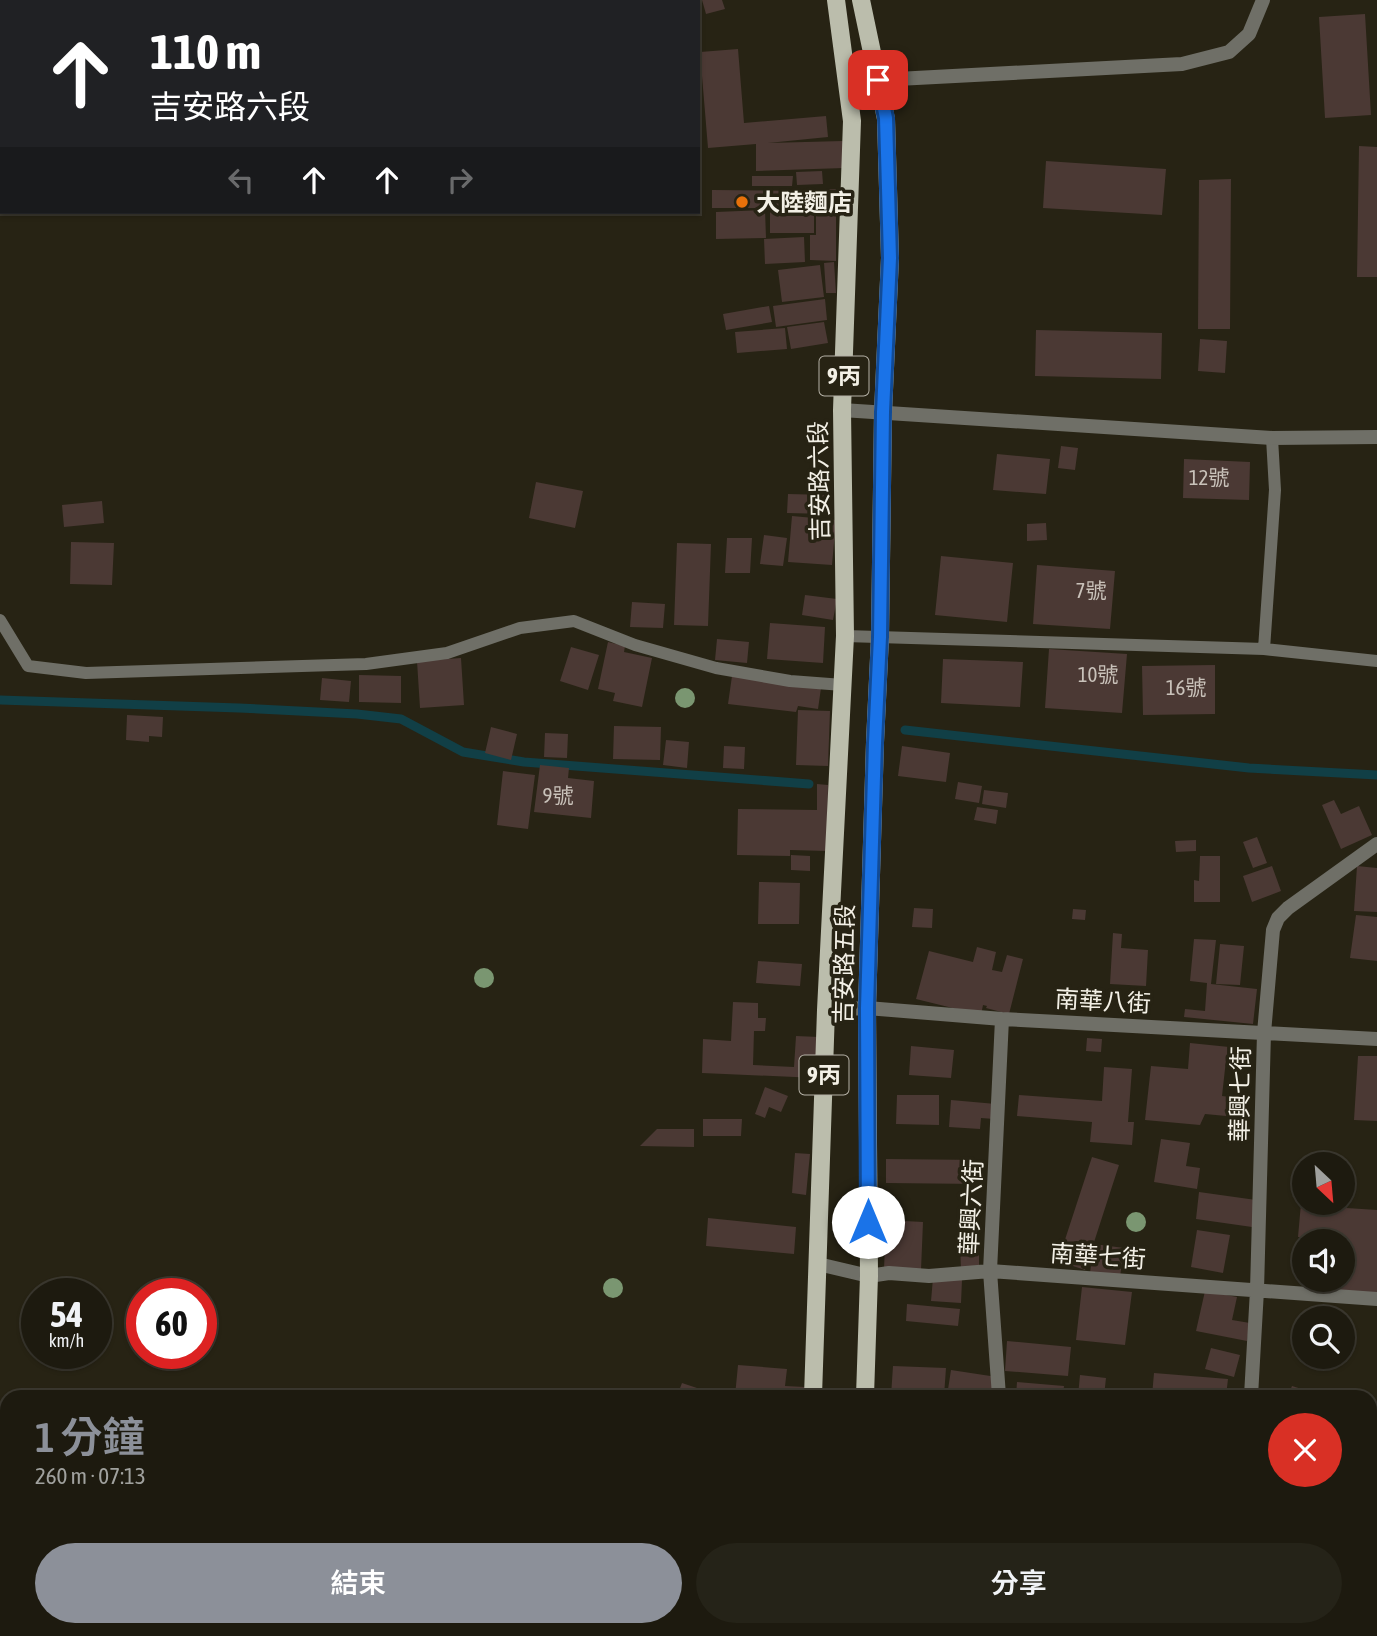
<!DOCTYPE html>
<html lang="zh-TW">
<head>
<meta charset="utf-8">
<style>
  :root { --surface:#1d1a0f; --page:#252318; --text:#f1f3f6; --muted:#a0a19e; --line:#3b382f; --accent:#8c9099 }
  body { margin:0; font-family:"Asap Condensed","Noto Sans TC",sans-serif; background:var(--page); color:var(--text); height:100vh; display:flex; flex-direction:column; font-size:26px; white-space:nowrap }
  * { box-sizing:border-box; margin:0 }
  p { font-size:23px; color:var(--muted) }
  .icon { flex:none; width:38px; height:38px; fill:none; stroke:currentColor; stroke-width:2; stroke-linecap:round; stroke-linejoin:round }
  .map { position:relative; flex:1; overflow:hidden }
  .drawer { position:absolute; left:0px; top:1390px; width:1377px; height:247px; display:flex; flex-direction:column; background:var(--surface); border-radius:21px 21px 0 0; box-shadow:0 2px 5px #0004,0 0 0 2px var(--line) }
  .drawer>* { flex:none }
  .hud { position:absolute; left:0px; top:0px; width:700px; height:214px; box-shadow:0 2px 5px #0004,0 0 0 2px var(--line); background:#202124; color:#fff; overflow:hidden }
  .needle { width:46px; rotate:154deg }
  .tools { position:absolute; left:1292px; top:1152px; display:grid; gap:14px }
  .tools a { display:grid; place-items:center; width:63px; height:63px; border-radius:50%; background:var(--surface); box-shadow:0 2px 5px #0004,0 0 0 2px var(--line); font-size:35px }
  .speed { position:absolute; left:21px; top:1278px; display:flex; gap:14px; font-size:35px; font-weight:700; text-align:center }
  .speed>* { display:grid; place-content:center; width:91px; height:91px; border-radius:50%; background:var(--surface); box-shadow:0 2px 5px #0004,0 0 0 2px var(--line); line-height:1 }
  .speed small { font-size:18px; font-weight:400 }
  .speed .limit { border:10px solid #d22; background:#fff; color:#111 }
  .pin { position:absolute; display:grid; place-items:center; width:60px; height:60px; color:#fff; margin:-30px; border-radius:14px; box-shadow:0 4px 10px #0006 }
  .me { position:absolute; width:77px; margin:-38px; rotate:0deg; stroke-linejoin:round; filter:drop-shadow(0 0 5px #0008) }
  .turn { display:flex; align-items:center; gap:24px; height:147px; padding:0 35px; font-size:32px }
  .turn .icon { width:91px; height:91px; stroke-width:2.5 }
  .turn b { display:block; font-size:49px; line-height:60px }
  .lanes { display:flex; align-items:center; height:66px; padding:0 35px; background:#0003; justify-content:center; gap:35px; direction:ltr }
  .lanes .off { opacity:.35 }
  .round { display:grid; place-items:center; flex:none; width:74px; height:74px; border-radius:37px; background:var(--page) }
  .head { display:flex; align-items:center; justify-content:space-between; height:119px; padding:0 35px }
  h1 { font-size:42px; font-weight:600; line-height:52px; color:var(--accent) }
  .button { display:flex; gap:14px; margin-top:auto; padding:14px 35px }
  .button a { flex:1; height:80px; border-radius:42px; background:var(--accent); color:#fff; font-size:28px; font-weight:600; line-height:80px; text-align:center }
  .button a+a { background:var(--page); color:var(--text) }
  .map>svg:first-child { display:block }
</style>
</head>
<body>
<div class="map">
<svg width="1377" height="1636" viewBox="0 0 1377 1636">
  <rect width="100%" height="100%" fill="#272314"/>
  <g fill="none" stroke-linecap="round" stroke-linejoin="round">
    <path stroke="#113f46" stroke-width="9" d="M0 700 239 708 357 714 401 719 463 752 524 762 809 784
      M905 730 1249 768 1377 775"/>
  </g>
  <path fill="#4b3934" d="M702 0H722L725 9 706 14Z
    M1365 14 1371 115 1325 118 1319 17Z
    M738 49 744 123 826 116 828 137 768 143 843 141 844 168 756 171V144L708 148 700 52Z
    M1359 146 1377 147V277H1357Z
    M1046 161 1166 169 1162 215 1043 208Z
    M822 171 823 184 797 185 796 172Z
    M752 176H793L792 186H752Z
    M1231 179 1230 329H1198L1199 180Z
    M836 189V206L811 207V190Z
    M712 190 807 191 806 208H712Z
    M765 210 766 238 716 239V212Z
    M770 211H814V233H770Z
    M816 212 836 213V261L810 260V235H816Z
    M804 237 805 262 765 264 764 239Z
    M834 262 836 293H826L824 263Z
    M820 265 824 297 782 302 778 270Z
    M825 299 827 320 776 327 773 306Z
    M769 306 772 322 726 330 723 314Z
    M824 322 828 343 791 349 787 327Z
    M785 328 787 349 737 353 735 332Z
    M1036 330 1162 333 1161 379 1035 376Z
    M1200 339 1227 341 1225 373 1198 371Z
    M1061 446 1078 448 1075 470 1058 468Z
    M997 454 1050 459 1046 494 993 490Z
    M1184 459 1250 462 1249 500 1183 498Z
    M536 482 583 491 575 528 529 518Z
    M788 494 828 495 827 514 787 513Z
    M102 501 104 523 64 527 62 505Z
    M792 516 836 520 832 565 788 562Z
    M1046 523 1047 540 1027 541V524Z
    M764 535 787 538 783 566 760 564Z
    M727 538H752L750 573H725Z
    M71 542 114 543 112 585 70 584Z
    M677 543 711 544 708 626 674 625Z
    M941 556 1013 563 1007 622 935 615Z
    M1037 565 1115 571 1110 629 1033 624Z
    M805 595 837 599 833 620 802 615Z
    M632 602 665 604 663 628 630 627Z
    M770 623 825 627 823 663 767 659Z
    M717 639 749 642 747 663 715 660Z
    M608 642 625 646 624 652 652 658 642 707 613 701 615 693 598 689Z
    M571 647 599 655 588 690 560 681Z
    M1049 649 1127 654 1122 713 1045 708Z
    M461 658 464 705 420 708 417 661Z
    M943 659 1023 662 1020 707 941 703Z
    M1215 665V714L1143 715 1142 666Z
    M359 675 401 676V703L359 702Z
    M732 676 821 688 818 709 798 706 796 712 728 704Z
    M322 678 351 681 349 702 320 700Z
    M798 710 830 711 828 766 796 765Z
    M127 715 163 717 162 737 149 736V742L126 740Z
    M614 726 661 727 660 760 613 759Z
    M491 727 517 734 511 760 485 753Z
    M545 733 568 734 567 758 544 757Z
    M666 740 689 742 687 768 663 765Z
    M724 746 745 747 744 769 723 768Z
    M902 746 950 753 946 782 898 776Z
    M540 765 569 768 568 778 594 781 591 818 534 812Z
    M503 771 535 775 528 829 497 825Z
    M958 782 982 786 979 803 955 799Z
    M817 784 828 785 827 851 790 850V856L737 855 738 809 817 810Z
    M984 790 1008 793 1006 808 982 804Z
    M1334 800 1341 814 1359 806 1372 835 1341 849 1322 805Z
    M977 807 998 810 996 824 974 820Z
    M1257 837 1267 863 1253 868 1243 842Z
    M1196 840V851L1176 852 1175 841Z
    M791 855 810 856V871L791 870Z
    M1200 856H1220V902H1194V880L1199 881Z
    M1272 866 1281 891 1252 902 1243 876Z
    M1357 866 1377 868V912L1354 911Z
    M759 882 800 883 799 924H758Z
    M914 908 933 909 932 928 912 927Z
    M1073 909 1086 910 1085 920 1072 919Z
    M1356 915 1377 917V961L1350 958Z
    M1113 933 1122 934 1121 948 1148 950 1146 986 1110 984Z
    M1194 939 1216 940 1211 984 1257 989 1253 1024 1184 1017 1185 1009 1205 1011 1207 983 1190 981Z
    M1220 944 1244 946 1240 985 1216 984Z
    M977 947 996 952 992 970 1002 972 1007 955 1023 959 1009 1014 986 1008 987 1006 983 1005 981 1015 916 999 929 951 973 962Z
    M758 961 802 964 800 986 756 983Z
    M733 1002 758 1003V1018H766L765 1031H754L753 1065 794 1067 796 1036 819 1037 817 1078 702 1073 703 1039 731 1041Z
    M1087 1038 1102 1039 1101 1052 1086 1051Z
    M1190 1043 1239 1048 1237 1061 1226 1060 1222 1096 1239 1098 1237 1117 1205 1114 1200 1125 1145 1120 1151 1066 1188 1069Z
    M911 1046 954 1050 951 1078 909 1075Z
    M1358 1056H1377V1121L1354 1120Z
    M1104 1067 1132 1069 1128 1122H1134L1132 1145 1090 1142 1092 1122 1017 1116 1019 1095 1102 1101Z
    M765 1087 788 1096 781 1112 769 1107 765 1118 755 1114Z
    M897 1095H939V1125L896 1124Z
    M951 1100 996 1104 994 1119 981 1118 980 1129 949 1127Z
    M703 1119H742L741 1136H703Z
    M657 1129H694V1147L640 1146Z
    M1161 1139 1190 1143 1186 1166 1200 1168 1197 1189 1154 1182Z
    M795 1153 810 1154 806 1195 792 1193Z
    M1092 1157 1119 1165 1085 1270 1058 1261Z
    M886 1159 980 1160V1184L886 1183Z
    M1199 1192 1256 1200 1252 1227 1196 1219Z
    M1302 1192H1304V1202H1332L1331 1207 1377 1210V1294L1323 1290 1324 1279H1342V1241H1328V1239L1298 1237Z
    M708 1218 796 1227 794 1254 706 1246Z
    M886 1220 923 1222 921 1270 884 1269Z
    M1197 1230 1230 1235 1223 1273 1191 1267Z
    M960 1241H979V1271H961Z
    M1094 1244 1124 1248 1120 1277 1090 1273Z
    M933 1278 962 1280 961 1303 931 1301Z
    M1082 1287 1132 1292 1125 1345 1076 1340Z
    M1205 1291 1237 1297 1232 1320 1250 1323 1247 1341 1196 1331Z
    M907 1304 960 1309 958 1326 906 1321Z
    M1007 1341 1071 1347 1068 1376 1005 1371Z
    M1211 1348 1240 1355 1234 1377 1205 1369Z
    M738 1365 787 1369 785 1386 805 1387 804 1396H735Z
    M893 1366 946 1368 944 1396H891Z
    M951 1370 997 1377 994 1396H947Z
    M1154 1373 1228 1379 1226 1396H1152Z
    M1080 1375 1106 1378 1104 1396H1078Z
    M1017 1382 1064 1386 1063 1396H1016Z
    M682 1383 712 1393 711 1396H677Z
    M1292 1386 1324 1396H1288Z
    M1370 1597 1377 1598V1617H1370Z
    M334 1629H357L360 1636H338Z
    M481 1629H525L518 1636H487Z
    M700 1629H737V1636H700Z
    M740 1629H776L775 1636H740Z
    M778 1629H798L797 1636H778Z
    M1040 1629H1087L1086 1636H1038Z
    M1106 1629 1130 1630V1636L1105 1635Z
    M1154 1629H1201V1636H1154Z"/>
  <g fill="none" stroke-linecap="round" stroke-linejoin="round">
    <path stroke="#6f6f67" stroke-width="12" d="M0 620 28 666 86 673 366 664 447 653 520 628 574 621 635 645 716 668 790 681 843 685
      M845 636 1264 649 1377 661
      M1264 649 1275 490 1272 438
      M0 1519H7
      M675 1636 677 1629"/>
    <path stroke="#6f6f67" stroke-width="14" d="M878 80 1182 64 1229 52 1249 34 1263 0
      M842 410 1272 438 1377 437
      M826 1010 867 1008 1002 1019 1377 1039
      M818 1264 869 1276 889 1273 929 1276 990 1271 1377 1299
      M999 1396 990 1271 1002 1019
      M1251 1396 1257 1290 1264 1033 1273 930 1278 918 1288 908 1377 844
      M1370 1540H1377
      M979 1636 980 1629
      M1222 1636V1629"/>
    <path stroke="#bbbdac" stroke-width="18" d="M861 0 886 119 890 258 883 412 880 637 875 742 867 1008 869 1276 865 1396
      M813 1396 826 1010 845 636 842 410 852 121 836 0
      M807 1636V1629
      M858 1636V1629"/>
  </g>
  <g fill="#7a9671">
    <circle cx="685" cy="698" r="10"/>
    <circle cx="484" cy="978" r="10"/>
    <circle cx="1136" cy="1222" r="10"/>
    <circle cx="613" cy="1288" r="10"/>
  </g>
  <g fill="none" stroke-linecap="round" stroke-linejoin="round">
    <defs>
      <path id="route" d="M868 1222 867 1008 875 743 880 637 883 412 890 258 886 118 878 80"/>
    </defs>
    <use href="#route" stroke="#114b97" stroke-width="18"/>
    <use href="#route" stroke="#1a73e8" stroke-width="12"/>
  </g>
  <circle fill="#e8710a" stroke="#272314" stroke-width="2.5" cx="742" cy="202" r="7"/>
  <g text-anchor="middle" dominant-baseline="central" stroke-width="7" stroke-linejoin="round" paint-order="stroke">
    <g font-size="21" fill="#c9c2ba">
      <text x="1209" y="477">12號</text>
      <text x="1091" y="590">7號</text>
      <text x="1098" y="674">10號</text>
      <text x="1186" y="687">16號</text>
      <text x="558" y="795">9號</text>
    </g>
    <g fill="#272314" stroke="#b6b2a7" stroke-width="2">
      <rect x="819.5" y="356.5" width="49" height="39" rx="5"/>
      <rect x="799.5" y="1055.5" width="49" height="39" rx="5"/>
    </g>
    <g font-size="23" font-weight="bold" fill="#f3f0e6">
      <text x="844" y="376">9丙</text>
      <text x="824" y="1075">9丙</text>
    </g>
    <g font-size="24" font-weight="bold" fill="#f3f0e6" stroke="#272314" text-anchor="start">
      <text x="756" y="202">大陸麵店</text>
    </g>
    <g font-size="24" fill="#f3f0e6" stroke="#272314">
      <text transform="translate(819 481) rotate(-91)">吉安路六段</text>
      <text transform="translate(844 964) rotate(-89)">吉安路五段</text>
      <text transform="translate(1103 1001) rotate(3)">南華八街</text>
      <text transform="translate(1240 1094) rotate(-89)">華興七街</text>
      <text transform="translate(971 1207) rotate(-87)">華興六街</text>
      <text transform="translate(1098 1256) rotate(4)">南華七街</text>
    </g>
  </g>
</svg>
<div class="tools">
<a><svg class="needle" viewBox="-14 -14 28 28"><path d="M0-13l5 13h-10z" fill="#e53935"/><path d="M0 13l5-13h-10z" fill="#a0a19e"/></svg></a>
<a><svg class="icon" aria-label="sound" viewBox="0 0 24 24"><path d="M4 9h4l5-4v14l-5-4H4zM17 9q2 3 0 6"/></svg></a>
<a><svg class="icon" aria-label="search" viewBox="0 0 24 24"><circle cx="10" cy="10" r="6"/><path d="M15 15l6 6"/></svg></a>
</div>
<div class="speed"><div>54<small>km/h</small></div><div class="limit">60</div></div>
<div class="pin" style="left:878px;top:80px;background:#d93025"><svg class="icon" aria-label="arrive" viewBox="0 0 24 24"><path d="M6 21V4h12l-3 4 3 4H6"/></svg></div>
<svg class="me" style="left:868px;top:1222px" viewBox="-20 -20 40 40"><circle r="19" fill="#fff"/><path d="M0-13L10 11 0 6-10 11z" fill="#1a73e8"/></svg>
<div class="hud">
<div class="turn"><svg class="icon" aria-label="ahead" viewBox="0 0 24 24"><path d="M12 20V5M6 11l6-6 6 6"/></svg><div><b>110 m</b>吉安路六段</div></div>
<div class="lanes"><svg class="icon off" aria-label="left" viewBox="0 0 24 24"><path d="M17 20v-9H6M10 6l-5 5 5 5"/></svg><svg class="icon" aria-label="ahead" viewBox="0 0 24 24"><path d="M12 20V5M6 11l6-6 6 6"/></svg><svg class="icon" aria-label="ahead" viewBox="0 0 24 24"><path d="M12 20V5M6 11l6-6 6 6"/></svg><svg class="icon off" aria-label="right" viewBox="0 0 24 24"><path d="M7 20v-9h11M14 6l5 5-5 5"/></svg></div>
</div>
<section class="drawer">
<div class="head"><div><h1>1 分鐘</h1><p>260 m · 07:13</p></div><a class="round" style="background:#d93025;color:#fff"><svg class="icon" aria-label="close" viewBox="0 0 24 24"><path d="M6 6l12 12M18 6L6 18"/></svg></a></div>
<div class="button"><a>結束</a><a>分享</a></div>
</section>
</div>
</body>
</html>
